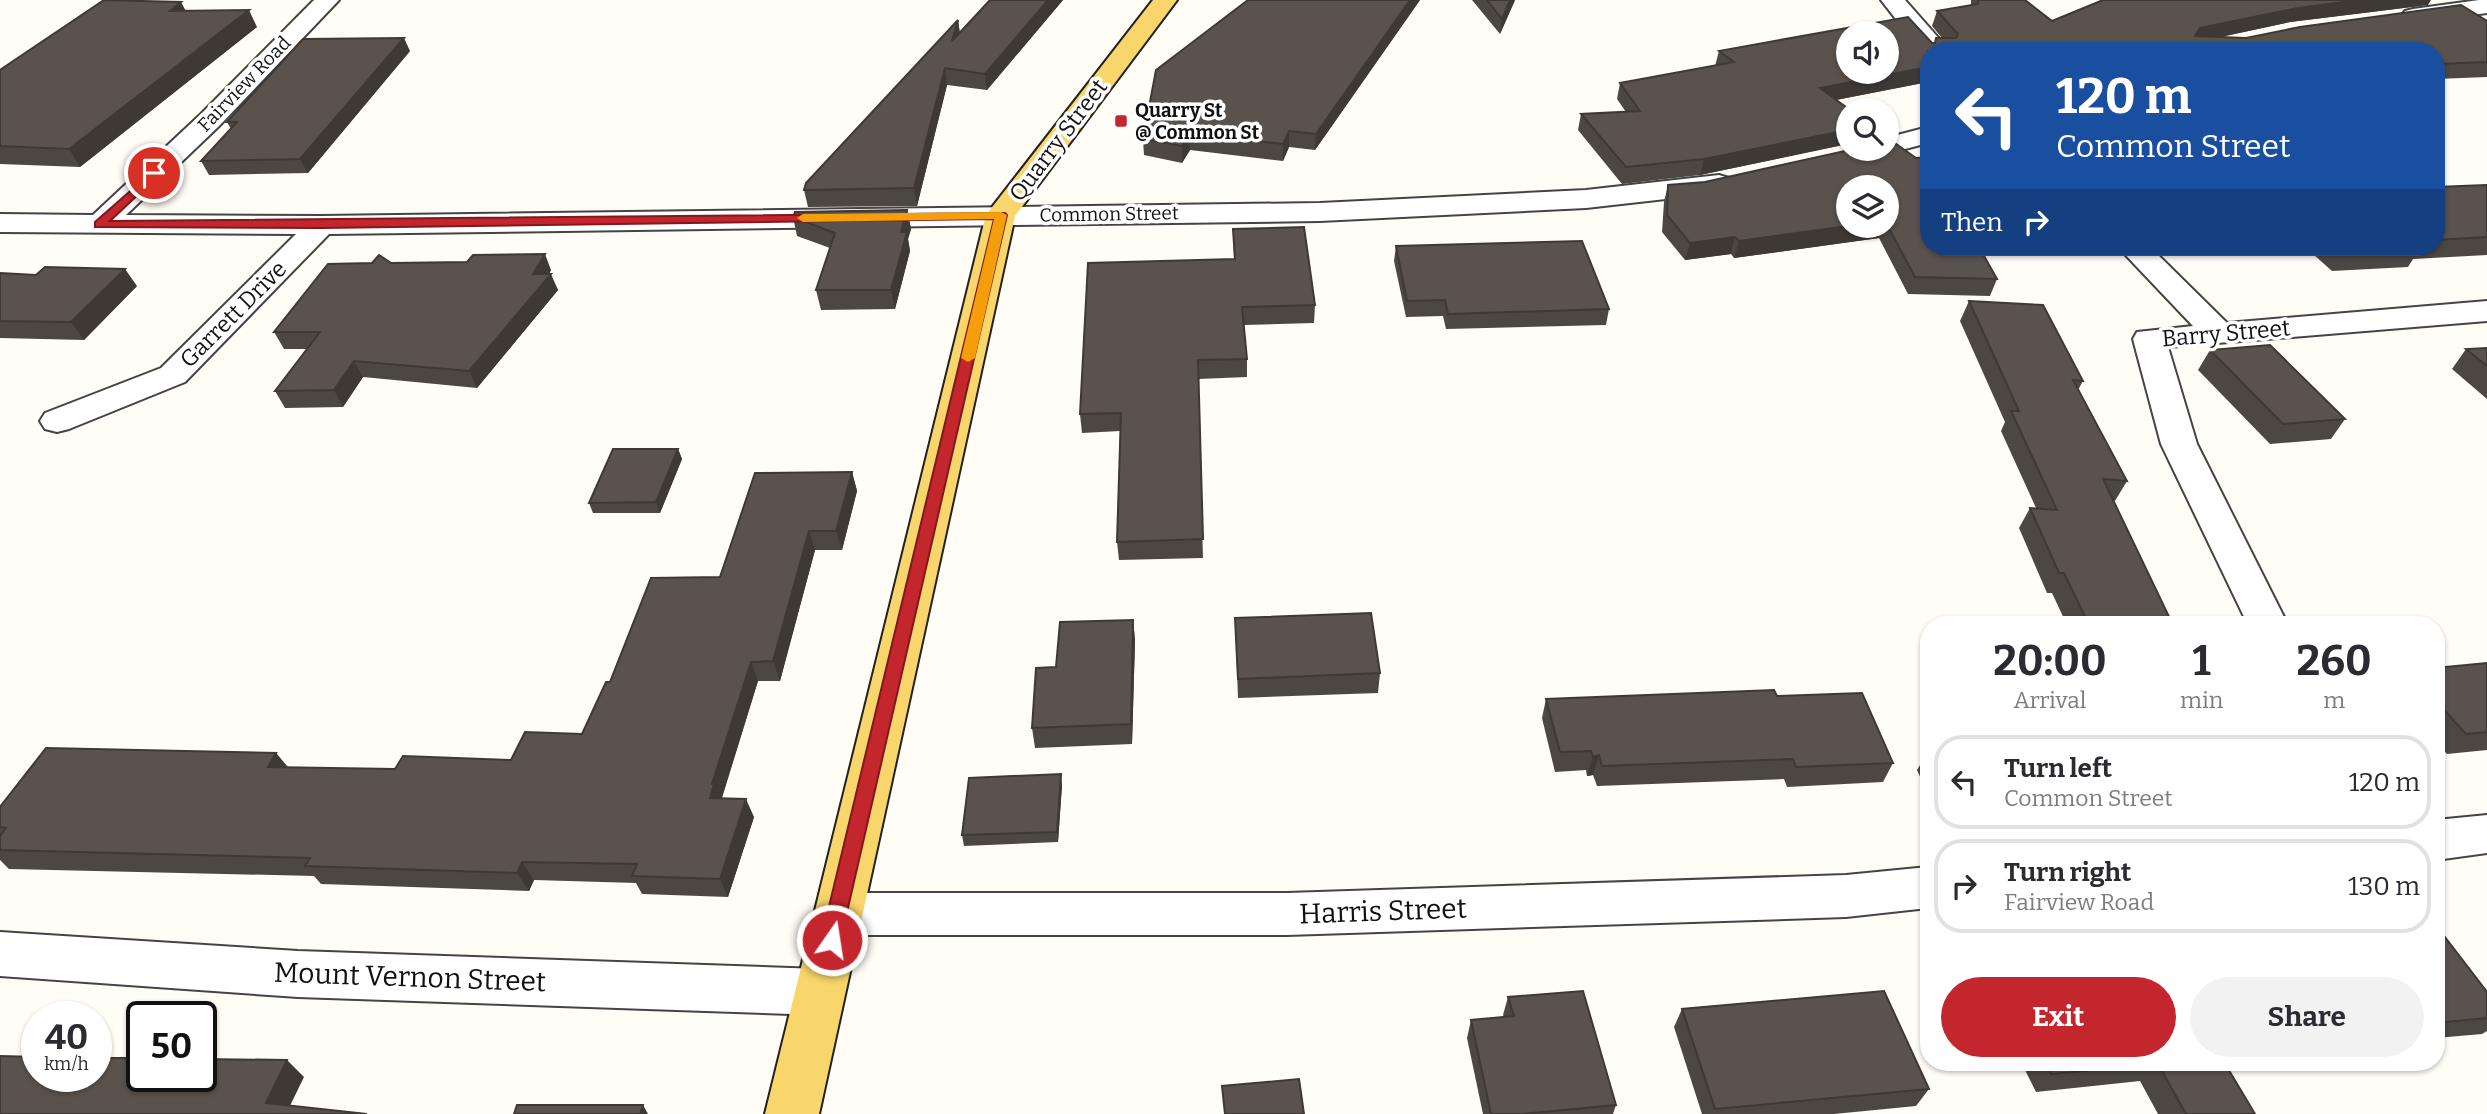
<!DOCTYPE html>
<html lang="en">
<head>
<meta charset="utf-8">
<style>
  :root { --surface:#fff; --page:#f2f2f3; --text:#2b2b33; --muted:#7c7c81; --line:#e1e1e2; --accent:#c4262e }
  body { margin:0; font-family:Bitter,serif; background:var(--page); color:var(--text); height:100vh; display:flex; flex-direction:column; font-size:26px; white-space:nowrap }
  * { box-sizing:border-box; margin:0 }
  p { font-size:23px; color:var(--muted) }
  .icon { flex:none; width:38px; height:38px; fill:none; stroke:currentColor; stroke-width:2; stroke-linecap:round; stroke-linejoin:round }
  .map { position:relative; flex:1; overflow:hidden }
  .panel { position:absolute; left:1920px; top:616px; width:525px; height:455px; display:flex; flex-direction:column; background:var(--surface); border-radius:28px; box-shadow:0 2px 5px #0004 }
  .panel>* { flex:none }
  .top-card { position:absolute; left:1920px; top:42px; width:525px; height:214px; border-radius:28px; box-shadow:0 2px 5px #0004; background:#1a4fa0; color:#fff; overflow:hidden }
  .fabs { position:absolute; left:1836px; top:21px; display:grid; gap:14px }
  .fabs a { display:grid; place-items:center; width:63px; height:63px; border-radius:50%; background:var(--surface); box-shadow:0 2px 5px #0004; font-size:35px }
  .speed { position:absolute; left:21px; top:1001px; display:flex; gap:14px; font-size:35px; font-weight:700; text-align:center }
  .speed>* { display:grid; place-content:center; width:91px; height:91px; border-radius:50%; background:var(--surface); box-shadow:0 2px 5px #0004; line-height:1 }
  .speed small { font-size:18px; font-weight:400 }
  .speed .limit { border:4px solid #111; border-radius:10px; background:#fff; color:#111 }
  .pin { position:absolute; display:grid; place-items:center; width:60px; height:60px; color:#fff; margin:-30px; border:4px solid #fff; border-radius:50%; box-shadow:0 2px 7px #0007 }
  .me { position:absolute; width:77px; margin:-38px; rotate:13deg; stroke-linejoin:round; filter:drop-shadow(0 0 5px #0008) }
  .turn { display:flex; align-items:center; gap:24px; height:147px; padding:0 21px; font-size:32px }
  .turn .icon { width:91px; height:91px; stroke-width:2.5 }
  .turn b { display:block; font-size:49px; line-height:60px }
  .then { display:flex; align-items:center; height:66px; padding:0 21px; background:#0003; gap:14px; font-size:26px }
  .eta { display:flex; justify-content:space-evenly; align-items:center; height:119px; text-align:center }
  .eta b { font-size:42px; font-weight:700; line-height:49px }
  .action { display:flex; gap:14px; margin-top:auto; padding:14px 21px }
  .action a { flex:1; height:80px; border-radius:42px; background:var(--accent); color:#fff; font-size:28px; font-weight:700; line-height:80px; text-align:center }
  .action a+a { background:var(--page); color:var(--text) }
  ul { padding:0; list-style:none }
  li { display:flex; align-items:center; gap:21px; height:94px; margin:0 14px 10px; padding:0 7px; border:4px solid var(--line); border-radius:28px }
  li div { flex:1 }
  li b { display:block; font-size:26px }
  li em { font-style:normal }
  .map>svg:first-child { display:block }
</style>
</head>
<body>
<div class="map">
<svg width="2487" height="1114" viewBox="0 0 2487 1114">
  <rect width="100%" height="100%" fill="#fffdf5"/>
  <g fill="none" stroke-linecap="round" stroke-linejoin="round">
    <defs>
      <path id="minor" d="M314 0H339L219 126 126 215 321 216 1320 203 1586 190 1719 175 1729 178 1733 184 1729 190 1719 193 1586 208 1320 221 329 234 185 382 69 429 57 432 45 429 40 421 45 413 161 368 296 234 0 232V214L93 215 201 114Z
        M1881 0H1905L1950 51H1928V56L1913 41Z
        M2479 0H2487V13L2413 23 2405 21 2401 16 2405 11 2413 9Z
        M1928 127V143L1886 154 1874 149H1886V138Z
        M2118 247H2150L2227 323 2487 301V321L2168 347 2197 444 2288 625H2248L2161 444 2133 339 2137 332 2193 326Z
        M2487 815V853L2436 860V820Z
        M1928 867V908L1846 917 1287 935H838L821 929 814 914 821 899 838 893H1287L1846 875Z
        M0 932 298 951 820 969 838 976 845 992 838 1008 820 1015 298 997 0 976Z"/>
      <path id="major" d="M1153 0H1177L1015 216 819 1114H765L986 215Z"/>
    </defs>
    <use href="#minor" stroke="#444" stroke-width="4"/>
    <use href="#major" stroke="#222" stroke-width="4"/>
    <use href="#minor" fill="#fff" fill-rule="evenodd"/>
    <use href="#major" fill="#f9d66b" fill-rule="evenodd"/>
  </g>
  <path fill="#4d4742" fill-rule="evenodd" d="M990 0H1063L987 90 947 85 917 206 808 207 804 190 958 20 960 33Z
    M1248 0H1420L1315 150 1289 147 1283 161 1190 150 1182 163 1144 155 1143 139Z
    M1472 0H1515L1500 34Z
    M1971 0H2025L2052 21 2428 5 2290 22 2221 37 2246 38 2487 21V77L2436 79V51H1928V82L1836 100 1848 110V144L1700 175 1622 184 1578 130 1581 114 1626 112 1617 99 1620 83 1715 66 1719 51 1935 43 1936 38H1942L1932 26 1937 11 1971 5Z
    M186 11 257 27 80 167 0 164V70Z
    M410 51 308 173 209 175 201 161 231 129 227 122Z
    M1854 149 1997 279 1990 296 1908 294 1879 238 1734 258 1731 254 1685 260 1662 232 1664 202 1668 185 1705 182ZM1886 187V226H1848Z
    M2487 185V255L2413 259 2408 267 2332 271 2305 247H2436V187Z
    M907 210 911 229 908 239 910 251 895 309 821 310 816 290 830 248 797 236 793 217Z
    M1233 229 1315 305 1314 323 1244 325 1247 359V377L1198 379 1203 558 1119 560 1117 542 1120 431 1082 433 1080 414 1234 259Z
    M1396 246 1609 309 1606 325 1446 329 1443 316 1406 317 1394 261Z
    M391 263 551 270 549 274 558 290 477 388 363 377 343 407 285 408 275 391 308 349H284L274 332Z
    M0 273 137 286 84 340 0 338Z
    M1969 301 2083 381 2078 390 2127 481 2115 501 2113 500 2173 625H2067L2052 593H2047L2019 528 2030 508H2036L2001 431 2005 422 1960 321Z
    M2487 348V399L2452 369 2466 349Z
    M2210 350 2345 419 2331 439 2270 444 2198 370Z
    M678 449 682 459 660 513H593L589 503Z
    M852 472 857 491 842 550H815L780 681H758L722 798 754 817 728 897 642 894 636 883 534 880 529 891 321 884 314 876 9 869 0 860V807L276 753 288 767 395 769 511 760 582 734 610 682 720 577Z
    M1235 618 1380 673 1378 693 1238 698Z
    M1133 620 1135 640 1132 744 1035 748 1032 728Z
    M2487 663V750L2447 754 2436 742V668Z
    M1777 696 1893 763 1883 782 1787 787 1784 779 1597 786 1593 775 1587 776 1586 770 1555 772 1542 718 1546 699Z
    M1923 760H1928V794L1917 770Z
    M1062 785 1058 842 964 846 962 835Z
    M2436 928 2487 992V1031L2482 1034 2436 1038Z
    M1508 997 1616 1105 1613 1114H1483L1467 1038 1471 1020 1504 1017 1503 1015Z
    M1682 1009 1929 1089 1916 1106 1834 1114H1702L1674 1027Z
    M2021 1062H2224L2255 1114H2158L2140 1081 2036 1092Z"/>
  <path fill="#3f3936" d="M1048 0H1063L987 90 985 74Z
    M1410 0H1420L1315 150 1316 134Z
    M1510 0H1515L1500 34 1502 19Z
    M2359 0H2431L2428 5 2290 22 2192 43 2195 36 2200 28 2298 8Z
    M181 2 190 19 170 11Z
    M249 10 257 27 80 167 69 149Z
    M958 20 960 36 952 41Z
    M404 38 410 51 308 173 300 159Z
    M1928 67V82L1815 104 1820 88Z
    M945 68 947 85 917 206 914 188Z
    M1848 130 1847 144 1700 175 1704 159Z
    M1289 131V147L1283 161V144Z
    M1189 134 1190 150 1182 163V146Z
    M907 210 911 229 908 239 910 251 895 309 891 290 901 232Z
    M1848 226H1883L1879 238 1734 258 1739 241Z
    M1735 237 1731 254 1685 260 1690 243Z
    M545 254 551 270 544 282 551 274 558 290 477 388 469 371 533 274Z
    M125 269 137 286 84 340 71 322Z
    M354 361 363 377 343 407 334 390Z
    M678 449 682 459 660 513 656 502Z
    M852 472 857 491 842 550 836 531Z
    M809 531 815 550 780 681 773 661Z
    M1133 620 1135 640 1132 744 1131 724Z
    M751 662 758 681 721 800 710 798 712 784Z
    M276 753 291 772 268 767Z
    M1599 755 1593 775 1587 776 1593 757Z
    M1061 774 1062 785 1058 842 1057 832Z
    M746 799 754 817 728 897 720 879Z
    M522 862 534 880 529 891 517 873Z
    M287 1060 304 1077 286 1114 266 1103Z
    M643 1105 648 1114H640Z"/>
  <path fill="#5a524d" stroke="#3f3936" stroke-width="2" fill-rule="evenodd" d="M104 0 181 2 170 11 249 10 69 149 0 146V70Z
    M990 0H1048L985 74 945 68 914 188 804 190 806 183 958 20 952 41Z
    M1248 0H1410L1316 134 1289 131 1283 144 1189 134 1182 146 1143 139 1156 70Z
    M1487 0H1510L1502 19Z
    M1978 0H2025L2052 21 2103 0H2359L2298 8 2200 28 2195 36 2246 38 2300 27 2461 5 2487 21V62L2436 64V51H1928V67L1820 88 1850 110H1848V130L1704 159 1626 167 1581 114 1640 111 1620 83 1734 62 1719 51 1908 17 1932 43H1935L1936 38H1956L1958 34 1937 11 1978 4ZM1848 33H1886V72H1848Z
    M404 38 300 159 201 161 237 122H227L303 39Z
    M1892 141 1916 158 1928 157V247H1979L1997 279 1915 277 1886 223V187H1848V226L1739 241 1735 237 1690 243 1667 215 1668 185 1705 182 1854 149H1886V142Z
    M2487 185V237L2436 240V187Z
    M907 210 901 232H907L891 290H816L835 233 793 217 795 212Z
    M1304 227 1315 305 1242 307 1247 359 1198 360 1203 539 1117 542 1121 413 1080 414 1088 263 1235 259 1233 229Z
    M1582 241 1609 309 1448 314 1445 300 1407 301 1396 246Z
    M2339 247H2420L2421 248 2344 252Z
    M545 254 533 274H551L469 371 354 361 334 390 275 391 320 332H274L328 264 372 263 379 255 391 263 467 262 473 255Z
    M45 267 125 269 71 322 0 321V273L36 275Z
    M1969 301 2043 305 2083 381 2073 380 2127 481 2103 479 2173 625H2089L2064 573H2059L2030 508 2057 510 2011 411H2019Z
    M2270 345 2345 419 2283 424 2210 350Z
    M2487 348V366L2466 349Z
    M613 449H678L656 502 589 503Z
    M852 472 836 531H809L773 661 751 662 712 784H714L710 798 746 799 720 879 632 876 637 864 522 862 517 873 305 866 310 858 0 850V836L6 828 0 827V807L46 748 276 753 268 767 395 769 403 756 511 760 525 732 582 734 606 682H610L651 578 720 577 755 473Z
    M1371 613 1380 673 1238 679 1235 618Z
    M1133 620 1131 724 1032 728 1036 668 1056 667 1060 622Z
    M2487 663V732L2466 734 2436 701V668Z
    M1774 690 1777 696 1862 693 1893 763 1796 767 1793 759 1602 766 1599 755 1593 757 1591 751 1560 752 1546 699Z
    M1923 760H1928V771Z
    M1061 774 1057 832 962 835 969 778Z
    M2436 928H2438L2487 992V1018L2436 1023Z
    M1583 991 1616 1105 1522 1114H1491L1471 1020 1514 1016 1508 997Z
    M1884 991 1929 1089 1715 1109 1682 1009Z
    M0 1056 37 1057V1076H96V1058H142V1076H201V1059L287 1060 266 1103 367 1114H0Z
    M2045 1062H2224L2255 1114H2186L2158 1064 2051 1074Z
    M1299 1079 1304 1114H1225L1222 1086Z
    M517 1105H643L640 1114H514Z"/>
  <path fill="#c4262e" stroke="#7f191e" stroke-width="2" d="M154 170 158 171V176L110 221 1005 213 1007 215 839 947 832 949 824 947 821 940 994 219 321 228 95 227V222Z"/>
  <path fill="#f59e0b" d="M1001 212 1007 215 975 358 968 362 961 358 994 219 803 222 797 218 803 214Z"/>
  <rect fill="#c4262e" stroke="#fff" stroke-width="2.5" x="1114" y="114" width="14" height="14" rx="3.5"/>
  <g text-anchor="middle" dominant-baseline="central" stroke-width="7" stroke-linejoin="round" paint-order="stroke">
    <g font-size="19" fill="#111" stroke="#fff">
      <text transform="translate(244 84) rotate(-46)">Fairview Road</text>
      <text transform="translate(1109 214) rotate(-1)">Common Street</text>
    </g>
    <g font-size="19" font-weight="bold" fill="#111" stroke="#fff" text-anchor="start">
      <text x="1135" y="110">Quarry St<tspan x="1135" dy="22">@ Common St</tspan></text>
    </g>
    <g font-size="23" fill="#111" stroke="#fff">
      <text transform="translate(1058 140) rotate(-53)">Quarry Street</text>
      <text transform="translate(233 314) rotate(-45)">Garrett Drive</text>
      <text transform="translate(2226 333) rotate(-5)">Barry Street</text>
    </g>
    <g font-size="28" fill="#111" stroke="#fff">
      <text transform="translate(1383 911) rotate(-2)">Harris Street</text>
      <text transform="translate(410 977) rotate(2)">Mount Vernon Street</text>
    </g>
  </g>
</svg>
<div class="fabs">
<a><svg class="icon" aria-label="sound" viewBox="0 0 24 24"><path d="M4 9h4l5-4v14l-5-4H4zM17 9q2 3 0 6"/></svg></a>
<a><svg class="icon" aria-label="search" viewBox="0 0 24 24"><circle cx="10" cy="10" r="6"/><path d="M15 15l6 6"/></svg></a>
<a><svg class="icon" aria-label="layers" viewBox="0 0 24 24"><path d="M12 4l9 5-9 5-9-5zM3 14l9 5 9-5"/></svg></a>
</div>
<div class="speed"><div>40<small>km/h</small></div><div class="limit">50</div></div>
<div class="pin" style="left:154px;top:173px;background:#d93025"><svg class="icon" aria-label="arrive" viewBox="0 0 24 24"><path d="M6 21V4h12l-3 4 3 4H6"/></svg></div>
<svg class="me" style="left:832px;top:940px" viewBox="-20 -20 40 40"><circle r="17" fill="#c4262e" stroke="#fff" stroke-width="3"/><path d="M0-11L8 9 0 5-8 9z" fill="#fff"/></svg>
<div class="top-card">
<div class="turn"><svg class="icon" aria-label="left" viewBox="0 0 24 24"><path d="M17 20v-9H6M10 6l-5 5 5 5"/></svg><div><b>120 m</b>Common Street</div></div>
<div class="then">Then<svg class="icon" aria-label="right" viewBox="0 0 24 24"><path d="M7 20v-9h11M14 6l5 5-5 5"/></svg></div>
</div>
<section class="panel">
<div class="eta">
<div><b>20:00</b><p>Arrival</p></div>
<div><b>1</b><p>min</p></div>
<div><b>260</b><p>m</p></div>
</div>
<ul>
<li><svg class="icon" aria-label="left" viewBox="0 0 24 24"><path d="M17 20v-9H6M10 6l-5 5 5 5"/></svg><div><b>Turn left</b><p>Common Street</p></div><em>120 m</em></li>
<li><svg class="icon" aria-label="right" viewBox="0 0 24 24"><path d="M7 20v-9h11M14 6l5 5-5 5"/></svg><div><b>Turn right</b><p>Fairview Road</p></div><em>130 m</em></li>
</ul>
<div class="action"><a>Exit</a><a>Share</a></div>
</section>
</div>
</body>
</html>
